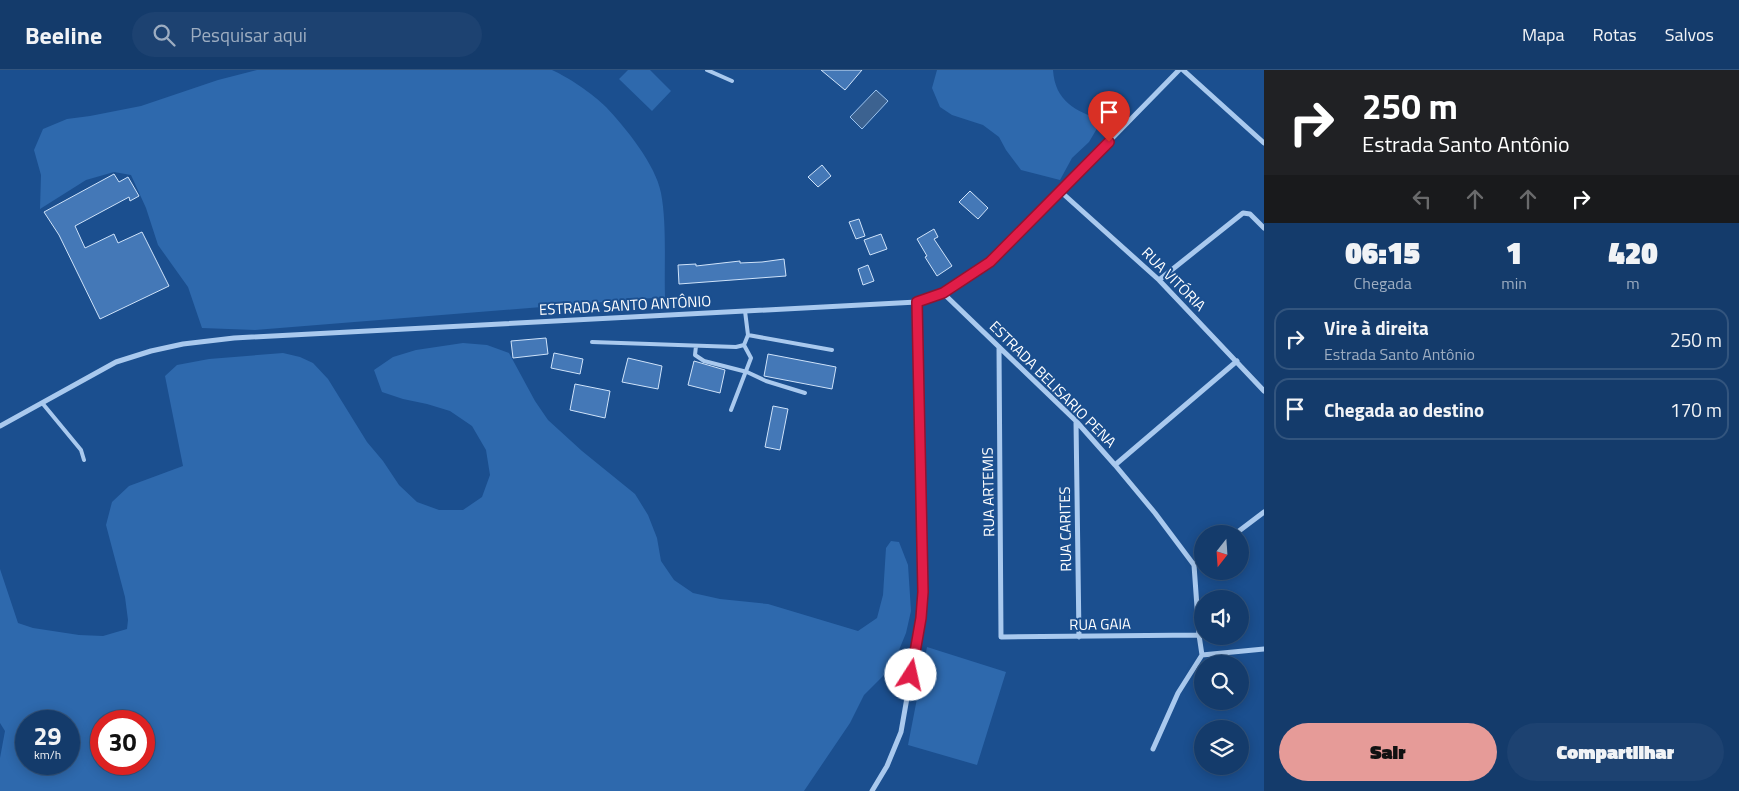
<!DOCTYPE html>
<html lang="pt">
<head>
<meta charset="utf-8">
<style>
  :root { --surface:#143b6b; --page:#1d4271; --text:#f1f3f6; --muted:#9dadc1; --line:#33557e; --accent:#e69b98 }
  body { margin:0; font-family:"Titillium Web",sans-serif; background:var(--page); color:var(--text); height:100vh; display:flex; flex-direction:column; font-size:19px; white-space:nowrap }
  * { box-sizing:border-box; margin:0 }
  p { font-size:16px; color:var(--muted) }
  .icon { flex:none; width:28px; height:28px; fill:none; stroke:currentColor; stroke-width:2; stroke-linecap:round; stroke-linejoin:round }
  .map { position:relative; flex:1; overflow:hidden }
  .panel { display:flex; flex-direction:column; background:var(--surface); width:475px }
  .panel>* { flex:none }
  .hud { background:#202124; color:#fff; overflow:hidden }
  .needle { width:32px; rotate:197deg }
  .tools { position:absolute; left:1194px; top:455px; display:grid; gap:10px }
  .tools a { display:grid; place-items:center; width:55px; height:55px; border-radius:50%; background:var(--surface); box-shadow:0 2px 12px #0003,0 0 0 1px var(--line); font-size:25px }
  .speed { position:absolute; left:15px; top:640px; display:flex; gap:10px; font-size:25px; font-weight:700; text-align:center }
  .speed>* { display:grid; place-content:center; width:65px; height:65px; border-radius:50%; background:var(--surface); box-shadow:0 2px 12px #0003,0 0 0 1px var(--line); line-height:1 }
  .speed small { font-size:12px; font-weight:400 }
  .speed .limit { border:8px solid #d22; background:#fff; color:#111 }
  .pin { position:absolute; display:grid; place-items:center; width:42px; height:42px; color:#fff; margin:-51px -21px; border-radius:50% 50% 50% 0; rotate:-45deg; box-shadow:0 0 5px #0007 }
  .pin .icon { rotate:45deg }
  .me { position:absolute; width:55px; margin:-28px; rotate:10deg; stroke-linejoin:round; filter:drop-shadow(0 0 4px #0008) }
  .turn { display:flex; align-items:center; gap:18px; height:105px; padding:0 15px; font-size:22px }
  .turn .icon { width:65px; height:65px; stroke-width:2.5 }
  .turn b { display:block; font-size:35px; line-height:42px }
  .lanes { display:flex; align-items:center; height:48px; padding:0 15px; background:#0003; justify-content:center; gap:25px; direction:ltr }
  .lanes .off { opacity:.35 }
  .eta { display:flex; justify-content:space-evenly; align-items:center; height:85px; text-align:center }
  .eta b { font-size:30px; font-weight:800; line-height:35px }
  .primary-button { display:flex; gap:10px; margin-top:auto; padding:10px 15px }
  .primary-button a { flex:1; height:58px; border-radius:30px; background:var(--accent); color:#111; font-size:20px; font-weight:800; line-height:58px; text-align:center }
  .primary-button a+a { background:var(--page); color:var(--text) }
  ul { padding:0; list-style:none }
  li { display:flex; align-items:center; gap:15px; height:62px; margin:0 10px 8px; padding:0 5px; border:2px solid var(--line); border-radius:15px }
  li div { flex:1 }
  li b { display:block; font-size:19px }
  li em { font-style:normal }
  header { display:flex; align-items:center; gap:30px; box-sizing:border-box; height:70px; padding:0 25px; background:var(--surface); border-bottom:1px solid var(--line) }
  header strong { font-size:24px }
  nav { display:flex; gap:28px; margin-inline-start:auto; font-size:18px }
  .search { width:350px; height:45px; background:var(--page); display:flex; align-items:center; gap:12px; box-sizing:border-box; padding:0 18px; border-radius:28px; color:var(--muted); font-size:19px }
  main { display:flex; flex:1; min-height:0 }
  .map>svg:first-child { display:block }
</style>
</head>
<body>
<header>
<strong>Beeline</strong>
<div class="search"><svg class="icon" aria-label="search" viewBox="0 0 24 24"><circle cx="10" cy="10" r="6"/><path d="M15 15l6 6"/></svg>Pesquisar aqui</div>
<nav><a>Mapa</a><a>Rotas</a><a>Salvos</a></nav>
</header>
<main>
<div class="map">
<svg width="1264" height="721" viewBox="0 0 1264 721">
  <rect width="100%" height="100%" fill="#1b4f8f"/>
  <path fill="#2e69ad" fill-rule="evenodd" d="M257 0H552C568 7 593 24 606 37 625 57 656 95 661 123 667 155 664 195 665 227L255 260 202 258 188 217 158 175 146 138 131 105 114 102 86 110 40 139 41 105 34 80 43 59 67 49 90 46 141 36 218 10Z
    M628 0H650L671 21 652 41 619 9Z
    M937 0H1053C1055 31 1075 41 1102 50L1089 72 1072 88 1060 110 1021 100 1006 80 999 67 983 55 952 45 940 37 932 18Z
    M463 273 487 275 509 283 535 331 548 350 582 381 635 424 648 445 657 468 661 491 674 510 693 523 720 529 768 534 858 561 877 548 883 525 886 478 891 471 899 472 908 495 911 541 906 563 897 585 883 606 864 625 850 653 804 721H0V688L5 661 0 653V499L18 553 33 558 79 565 103 566 127 559 128 550 125 527 106 455 112 432 129 416 183 396 165 306 177 295 209 289 283 283 300 287 313 293 328 309 367 372 383 391 399 415 417 432 439 440H463L482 427 490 405 486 380 472 356 450 341 427 334 403 329 382 322 374 300 393 287 416 280ZM69 651V694H26V651ZM144 651V694H101V651Z
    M927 577 1006 602 977 695 908 675Z"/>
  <path fill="#3c6290" stroke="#9cc4f0" d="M876 20 888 31 862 59 850 47Z"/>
  <path fill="#4478b7" stroke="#cfe3fa" d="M821 0H862L845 20Z
    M822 95 831 106 818 117 808 107Z
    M114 104 119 112 128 107 139 126 130 131 129 127 75 156 85 178 114 164 118 173 142 162 169 216 100 249 59 165 44 142Z
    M970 121 988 138 978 149 959 132Z
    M859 149 865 166 856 169 849 152Z
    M934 159 938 167 934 169 952 196 937 206 925 187 927 186 917 169Z
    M881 164 887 179 870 185 864 170Z
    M784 189 786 206 679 214 678 195 696 194V196L740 191V193L762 192Z
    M868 195 874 211 863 215 858 199Z
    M546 268 548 284 513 288 511 271Z
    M554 283 583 289 580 304 551 298Z
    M768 284 836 297 832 319 764 306Z
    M628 288 662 296 658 319 622 312Z
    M694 291 725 300 720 323 688 315Z
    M575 314 610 321 605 348 570 340Z
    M773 336 788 339 780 380 765 377Z"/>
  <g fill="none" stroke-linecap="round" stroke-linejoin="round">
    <path stroke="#a9c9ee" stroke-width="4" d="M707 0 732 11
      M748 265 832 280
      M592 272 736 277 744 275 748 265 745 241
      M696 276 695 285 704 291 747 302 766 311 805 323
      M43 334 81 380 84 390
      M731 340 751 288 744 275"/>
    <path stroke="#a9c9ee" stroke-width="5" d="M1183 0 1264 73
      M1060 121 1159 210 1264 321
      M1159 210 1243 143 1250 144 1264 158
      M943 223 1076 351 1115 395 1155 443 1194 495 1199 565 1202 585
      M999 277 1001 567 1199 565
      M1076 351 1079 567
      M0 356 116 292 151 281 183 274 234 268 917 232 943 223 991 192 1179 0
      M1115 395 1237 291
      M1235 464 1264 442
      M1194 495 1202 488
      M1202 585 1264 579
      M1153 679 1178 623 1202 585
      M872 721 887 696 901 662 921 548 923 522 917 232"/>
  </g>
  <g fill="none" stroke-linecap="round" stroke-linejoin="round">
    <defs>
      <path id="route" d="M911 605 921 548 923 522 917 232 943 223 990 192 1109 72"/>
    </defs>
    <use href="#route" stroke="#92132f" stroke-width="12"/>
    <use href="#route" stroke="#e11d48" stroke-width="9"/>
  </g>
  <g text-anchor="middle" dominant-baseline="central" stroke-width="4" stroke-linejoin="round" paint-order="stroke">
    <g font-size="15" fill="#fff" stroke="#1b4f8f">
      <text transform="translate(1174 209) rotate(45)">RUA VITÓRIA</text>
      <text transform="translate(625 235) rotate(-3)">ESTRADA SANTO ANTÔNIO</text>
      <text transform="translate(1053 314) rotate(45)">ESTRADA BELISARIO PENA</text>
      <text transform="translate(988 422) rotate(-91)">RUA ARTEMIS</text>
      <text transform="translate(1065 459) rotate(-91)">RUA CARITES</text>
      <text transform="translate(1100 554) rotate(-1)">RUA GAIA</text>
    </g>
  </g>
</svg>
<div class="tools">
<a><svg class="needle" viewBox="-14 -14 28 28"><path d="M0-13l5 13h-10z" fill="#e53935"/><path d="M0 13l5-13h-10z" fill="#9dadc1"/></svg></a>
<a><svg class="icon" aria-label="sound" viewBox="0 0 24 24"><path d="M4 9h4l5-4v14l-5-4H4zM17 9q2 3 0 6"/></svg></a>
<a><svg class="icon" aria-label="search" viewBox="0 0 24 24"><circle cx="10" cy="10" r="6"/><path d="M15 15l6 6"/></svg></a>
<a><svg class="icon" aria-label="layers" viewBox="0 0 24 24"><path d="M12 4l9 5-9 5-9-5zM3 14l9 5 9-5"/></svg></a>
</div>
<div class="speed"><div>29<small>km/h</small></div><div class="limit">30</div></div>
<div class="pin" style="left:1109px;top:72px;background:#d93025"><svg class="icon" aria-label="arrive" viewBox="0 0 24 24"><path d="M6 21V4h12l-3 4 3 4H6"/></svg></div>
<svg class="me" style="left:911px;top:605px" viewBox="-20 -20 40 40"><circle r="19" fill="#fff"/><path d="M0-13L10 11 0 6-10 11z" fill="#e11d48"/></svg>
</div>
<section class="panel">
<div class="hud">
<div class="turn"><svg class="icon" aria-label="right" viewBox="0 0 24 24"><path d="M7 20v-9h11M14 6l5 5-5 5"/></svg><div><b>250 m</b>Estrada Santo Antônio</div></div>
<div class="lanes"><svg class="icon off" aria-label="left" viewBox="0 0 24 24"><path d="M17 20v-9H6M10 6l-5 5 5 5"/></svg><svg class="icon off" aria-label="ahead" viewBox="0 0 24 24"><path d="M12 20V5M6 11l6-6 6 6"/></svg><svg class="icon off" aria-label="ahead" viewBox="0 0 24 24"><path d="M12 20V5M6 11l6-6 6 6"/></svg><svg class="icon" aria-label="right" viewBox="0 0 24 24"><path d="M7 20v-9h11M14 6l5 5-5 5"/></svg></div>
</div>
<div class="eta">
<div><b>06:15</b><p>Chegada</p></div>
<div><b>1</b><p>min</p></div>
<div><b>420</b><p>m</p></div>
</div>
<ul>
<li><svg class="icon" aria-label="right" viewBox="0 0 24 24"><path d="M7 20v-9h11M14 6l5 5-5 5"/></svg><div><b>Vire à direita</b><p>Estrada Santo Antônio</p></div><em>250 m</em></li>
<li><svg class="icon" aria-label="arrive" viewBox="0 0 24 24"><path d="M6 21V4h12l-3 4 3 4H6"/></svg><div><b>Chegada ao destino</b></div><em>170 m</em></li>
</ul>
<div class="primary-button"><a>Sair</a><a>Compartilhar</a></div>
</section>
</main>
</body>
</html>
